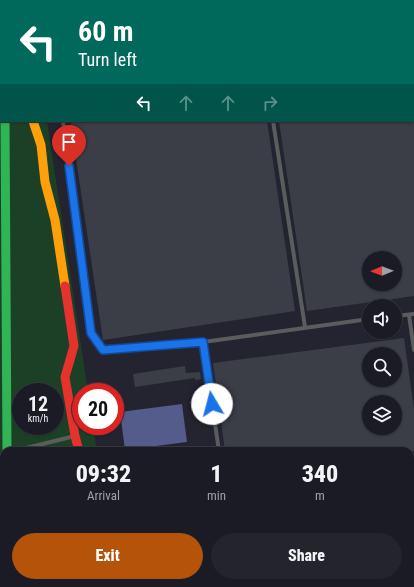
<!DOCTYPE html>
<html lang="en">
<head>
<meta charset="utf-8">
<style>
  :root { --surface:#1a1b24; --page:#23242c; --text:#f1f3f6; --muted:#9fa1a6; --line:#383941; --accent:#b45309 }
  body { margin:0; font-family:"Roboto Condensed",sans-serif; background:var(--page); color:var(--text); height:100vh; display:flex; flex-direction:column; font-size:15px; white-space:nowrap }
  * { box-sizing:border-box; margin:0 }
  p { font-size:13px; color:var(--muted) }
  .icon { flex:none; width:22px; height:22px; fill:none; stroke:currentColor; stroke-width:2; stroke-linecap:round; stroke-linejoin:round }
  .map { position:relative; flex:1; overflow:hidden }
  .details { position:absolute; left:0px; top:447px; width:414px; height:140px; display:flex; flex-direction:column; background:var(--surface); border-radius:12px 12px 0 0; box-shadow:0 1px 3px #0004,0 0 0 1px var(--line) }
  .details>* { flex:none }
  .guide { position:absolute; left:0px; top:0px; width:414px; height:122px; box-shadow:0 1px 3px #0004,0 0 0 1px var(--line); background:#00695c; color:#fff; overflow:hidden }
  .needle { width:26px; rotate:269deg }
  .tools { position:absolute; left:362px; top:251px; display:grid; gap:8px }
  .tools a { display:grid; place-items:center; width:40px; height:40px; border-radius:50%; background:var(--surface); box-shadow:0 1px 3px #0004,0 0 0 1px var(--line); font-size:20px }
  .speed { position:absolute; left:12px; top:383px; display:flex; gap:8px; font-size:20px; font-weight:700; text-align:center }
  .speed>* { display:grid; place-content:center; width:52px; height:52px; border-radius:50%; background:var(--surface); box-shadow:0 1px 3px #0004,0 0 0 1px var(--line); line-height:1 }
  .speed small { font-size:10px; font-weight:400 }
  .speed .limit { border:6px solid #d22; background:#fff; color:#111 }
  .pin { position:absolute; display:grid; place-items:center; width:34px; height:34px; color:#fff; margin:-41px -17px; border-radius:50% 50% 50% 0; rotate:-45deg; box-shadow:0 0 4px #0007 }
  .pin .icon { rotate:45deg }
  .me { position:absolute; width:44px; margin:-22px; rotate:352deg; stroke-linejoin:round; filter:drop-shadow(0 0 3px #0008) }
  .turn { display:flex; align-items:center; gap:14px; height:84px; padding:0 12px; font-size:18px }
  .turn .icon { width:52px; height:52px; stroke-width:2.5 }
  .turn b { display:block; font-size:28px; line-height:34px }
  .lanes { display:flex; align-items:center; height:38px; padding:0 12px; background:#0003; justify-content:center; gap:20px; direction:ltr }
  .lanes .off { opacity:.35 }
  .eta { display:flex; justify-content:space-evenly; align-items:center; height:68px; text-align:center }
  .eta b { font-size:24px; font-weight:800; line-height:28px }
  .action { display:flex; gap:8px; margin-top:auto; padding:8px 12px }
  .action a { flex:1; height:46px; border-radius:24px; background:var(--accent); color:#fff; font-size:16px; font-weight:800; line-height:46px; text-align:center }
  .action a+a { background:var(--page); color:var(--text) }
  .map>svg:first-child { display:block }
</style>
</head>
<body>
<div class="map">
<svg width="414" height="587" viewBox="0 0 414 587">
  <rect width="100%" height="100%" fill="#232430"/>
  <path fill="#1c4025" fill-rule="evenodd" d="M0 0H406L1 1V121H47L88 392H81V426H93L97 451H4V583H117L118 587H0ZM21 392H55V426H21Z"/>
  <path fill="#545c8b" d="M182 404 187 442 125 450 120 412Z"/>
  <path fill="#3b3d47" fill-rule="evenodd" d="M71 121H267L295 311 103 340 72 132 68 133 67 125 71 124Z
    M279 121H414V296L307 311ZM369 258H395V284H369Z
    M404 338 414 409V451H225L213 363ZM369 354H395V380H369ZM369 402H395V428H369Z
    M185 366 186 373 200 372 201 379 195 380V378L135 387 133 374Z"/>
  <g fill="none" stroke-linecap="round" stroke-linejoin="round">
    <path stroke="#595d5c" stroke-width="4" d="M413 12H414
      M63 121 91 333 103 350 203 342 369 319
      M273 121 305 327
      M409 315 414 350
      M395 316 414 314
      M203 342 219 451
      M14 451 75 436
      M0 456 4 454
      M0 523 4 522
      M0 583 4 581
      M239 583V587"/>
    <path stroke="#595d5c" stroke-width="8" d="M8 1V0
      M64 1V0
      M117 1V0
      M175 1V0
      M227 1V0
      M284 1V0
      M310 1 318 0
      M0 46H1
      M87 583 88 587"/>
    <path stroke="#30b455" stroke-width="9" d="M5 121 7 451"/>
    <path stroke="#ff9f0a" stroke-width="9" d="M33 121 41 145 45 182 55 220 65 286"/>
    <path stroke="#e5322d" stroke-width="9" d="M65 286 74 346 65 377 75 436 79 451"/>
  </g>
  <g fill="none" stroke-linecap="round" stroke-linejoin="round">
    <defs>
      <path id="route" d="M69 166 91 333 103 350 203 342 212 404"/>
    </defs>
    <use href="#route" stroke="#114b97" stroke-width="10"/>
    <use href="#route" stroke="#1a73e8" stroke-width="7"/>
  </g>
</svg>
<div class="tools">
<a><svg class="needle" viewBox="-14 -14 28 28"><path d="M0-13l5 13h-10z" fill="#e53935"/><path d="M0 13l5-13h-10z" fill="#9fa1a6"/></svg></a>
<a><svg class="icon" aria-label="sound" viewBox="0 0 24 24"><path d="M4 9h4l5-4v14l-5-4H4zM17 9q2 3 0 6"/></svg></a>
<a><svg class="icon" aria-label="search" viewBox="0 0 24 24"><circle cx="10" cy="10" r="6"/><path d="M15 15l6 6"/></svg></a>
<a><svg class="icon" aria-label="layers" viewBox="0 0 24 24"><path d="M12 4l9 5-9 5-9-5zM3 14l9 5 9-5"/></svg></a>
</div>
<div class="speed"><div>12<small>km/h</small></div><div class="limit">20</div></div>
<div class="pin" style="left:69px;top:166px;background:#d93025"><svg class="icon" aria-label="arrive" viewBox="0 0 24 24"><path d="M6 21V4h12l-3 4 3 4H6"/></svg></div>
<svg class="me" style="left:212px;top:404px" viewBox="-20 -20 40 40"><circle r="19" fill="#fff"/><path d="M0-13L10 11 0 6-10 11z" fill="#1a73e8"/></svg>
<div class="guide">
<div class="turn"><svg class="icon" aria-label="left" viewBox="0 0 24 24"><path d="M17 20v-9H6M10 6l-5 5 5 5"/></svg><div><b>60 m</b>Turn left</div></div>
<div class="lanes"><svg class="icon" aria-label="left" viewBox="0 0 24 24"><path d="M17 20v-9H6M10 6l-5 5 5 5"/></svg><svg class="icon off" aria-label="ahead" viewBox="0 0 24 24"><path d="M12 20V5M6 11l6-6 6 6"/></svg><svg class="icon off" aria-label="ahead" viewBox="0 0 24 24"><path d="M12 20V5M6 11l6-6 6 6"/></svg><svg class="icon off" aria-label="right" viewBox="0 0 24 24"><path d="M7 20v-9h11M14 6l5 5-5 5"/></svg></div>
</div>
<section class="details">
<div class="eta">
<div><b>09:32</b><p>Arrival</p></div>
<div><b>1</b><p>min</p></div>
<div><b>340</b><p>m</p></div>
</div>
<div class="action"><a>Exit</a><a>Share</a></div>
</section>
</div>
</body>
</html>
